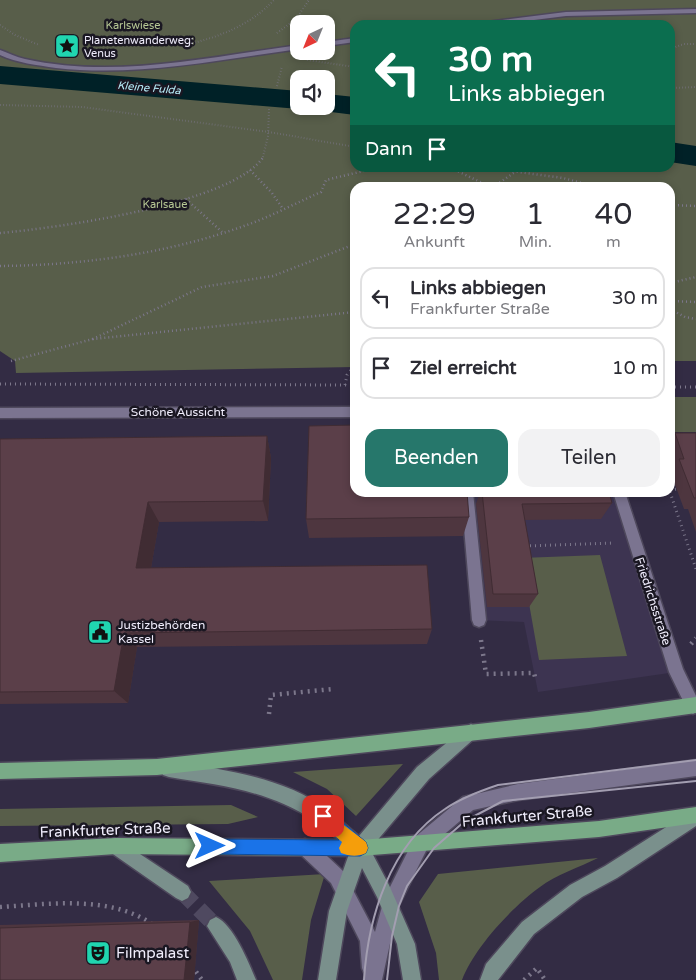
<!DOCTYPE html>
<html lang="de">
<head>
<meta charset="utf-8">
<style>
  :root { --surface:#fff; --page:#f2f2f3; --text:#2b2b33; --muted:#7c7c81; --line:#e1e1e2; --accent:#26776b }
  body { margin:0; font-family:"Varela Round",sans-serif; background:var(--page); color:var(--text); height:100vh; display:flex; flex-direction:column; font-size:19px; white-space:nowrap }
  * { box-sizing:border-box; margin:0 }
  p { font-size:16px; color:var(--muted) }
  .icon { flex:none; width:28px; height:28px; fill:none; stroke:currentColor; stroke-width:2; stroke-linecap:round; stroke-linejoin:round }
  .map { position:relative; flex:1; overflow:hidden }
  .side { position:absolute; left:350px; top:182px; width:325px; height:315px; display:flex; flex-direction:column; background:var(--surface); border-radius:15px; box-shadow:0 2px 8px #0003 }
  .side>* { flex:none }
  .top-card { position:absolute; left:350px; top:20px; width:325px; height:152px; border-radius:15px; box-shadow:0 2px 8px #0003; background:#0b6e4f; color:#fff; overflow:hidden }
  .needle { width:32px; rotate:223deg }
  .controls { position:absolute; left:290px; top:15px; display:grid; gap:10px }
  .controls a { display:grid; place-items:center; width:45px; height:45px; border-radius:10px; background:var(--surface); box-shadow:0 2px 8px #0003; font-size:25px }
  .pin { position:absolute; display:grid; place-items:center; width:42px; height:42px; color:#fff; margin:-21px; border-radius:10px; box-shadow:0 2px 8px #0006 }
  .me { position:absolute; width:55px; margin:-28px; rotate:90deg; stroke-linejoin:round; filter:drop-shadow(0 0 4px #0008) }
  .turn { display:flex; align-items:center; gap:18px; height:105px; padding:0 15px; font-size:22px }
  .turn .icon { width:65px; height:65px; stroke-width:2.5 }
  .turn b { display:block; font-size:35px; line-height:42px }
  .then { display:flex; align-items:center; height:48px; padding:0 15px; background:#0003; gap:10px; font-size:19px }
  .eta { display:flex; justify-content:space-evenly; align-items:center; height:85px; text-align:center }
  .eta b { font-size:30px; font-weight:600; line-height:35px }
  .action { display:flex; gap:10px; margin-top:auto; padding:10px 15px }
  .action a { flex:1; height:58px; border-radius:15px; background:var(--accent); color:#fff; font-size:20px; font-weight:600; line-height:58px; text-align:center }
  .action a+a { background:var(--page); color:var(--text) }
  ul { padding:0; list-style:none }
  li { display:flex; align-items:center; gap:15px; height:62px; margin:0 10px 8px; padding:0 5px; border:2px solid var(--line); border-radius:15px }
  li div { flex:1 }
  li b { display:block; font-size:19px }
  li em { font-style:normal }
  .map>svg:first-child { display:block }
</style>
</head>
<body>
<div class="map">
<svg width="696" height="980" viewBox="0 0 696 980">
  <rect width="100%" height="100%" fill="#332c44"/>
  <path fill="#3d3451" d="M466 493H619L676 672 538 692 524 622 479 620Z"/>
  <path fill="#585e4a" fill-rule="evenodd" d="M0 0H696V361H670V188H355V367L16 373 15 361 0 351ZM299 24H326V51H299ZM355 25H670V168H355ZM299 79H326V106H299Z
    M670 397H696V432H670Z
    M600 555 627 656 539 660 521 558Z
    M403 764 356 816 327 789 293 772Z
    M231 805 258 817 228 824 0 826V809Z
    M598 858C580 867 555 875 540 887 512 907 474 948 462 980H439L436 953 419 902 438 874Z
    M325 874 311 920 302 980H273L250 931 209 881Z"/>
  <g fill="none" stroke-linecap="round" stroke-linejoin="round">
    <path fill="#002127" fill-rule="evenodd" d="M0 66 299 91V106H310L299 109 0 84Z
      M326 94 355 97V115L315 110 313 106H326Z
      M670 142 696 146V166L670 162Z"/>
    <path stroke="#4f4960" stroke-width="16" stroke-dasharray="16 8" stroke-linecap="butt" d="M182 892 216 926"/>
    <defs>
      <path id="lane" d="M696 9V13L566 16 495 25H476L479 23 566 12Z
        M355 38V42L326 46V42Z
        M299 45V49C218 60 137 77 56 68 37 65 17 63 0 55V50C9 53 16 57 25 59 115 79 209 57 299 45Z
        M461 492H473L486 620 484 625 479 627 474 625 472 620Z
        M696 760V776L518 800 473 810 427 849 398 907 382 980H364L365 975 362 968 360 941 331 883 299 853 297 847 299 841 305 839 311 841 343 871 375 932 384 899 415 837 463 797 518 784Z"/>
      <path id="street" d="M355 407V417L0 418V408Z
        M613 492H625L683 669 696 696V712L693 714 688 711 669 672Z"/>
      <path id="secondary" d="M471 724 476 727 479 732 476 737 429 779 370 849 389 885 415 944 421 980H403L397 944 377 897 362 868 347 911 336 980H318L329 911 350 851C339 841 328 829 315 821 267 790 224 786 169 777L163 775 161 769 163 763 169 761C224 770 283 776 330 811 340 819 349 828 359 836L417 767 466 727Z
        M696 808V826L617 878 582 897 534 934 498 980H480L486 964 522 922 570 885 605 866Z
        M116 838 188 886 191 892 188 898 182 901 176 898 110 852 108 846 110 840Z
        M216 917C233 924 249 963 256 980H237L230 962 207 926 210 920Z"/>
      <path id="primary" d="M696 697V713L589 728 157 775 0 779V763L157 759 589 712Z
        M696 807V823L599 837 360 856 116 854 0 862V844L116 838 360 840 599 821Z"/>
    </defs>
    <use href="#lane" stroke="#4e485c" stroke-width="3"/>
    <use href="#street" stroke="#4e485c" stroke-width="3"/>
    <use href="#secondary" stroke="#4e485c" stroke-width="3"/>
    <use href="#primary" stroke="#4e485c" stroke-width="3"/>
    <path stroke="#7c778b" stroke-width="2" stroke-dasharray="0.5 2.5" stroke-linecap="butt" d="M0 25 15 35 39 45
      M277 33 296 19 309 0
      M189 44C222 36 250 25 274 0
      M670 49 684 44H696
      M307 60 355 67
      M277 86 282 66
      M670 88 696 87
      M0 105 82 107 269 132 355 147
      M263 157 268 136 269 109"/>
    <path stroke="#7c778b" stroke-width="2.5" stroke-dasharray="1 3" stroke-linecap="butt" d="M451 168 493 188
      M489 168 563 178 601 188
      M250 170 272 193 283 209
      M493 187 515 172
      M186 199 222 232
      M670 205 696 206
      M0 233C56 228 234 204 264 156
      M355 244 273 276 202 287 93 339 355 312
      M0 266C83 265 166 254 244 226 270 217 296 203 321 192L326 180 376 168
      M670 283 696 277
      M670 301 696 302
      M670 309 685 317 696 319
      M11 361 93 339"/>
    <path stroke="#7c778b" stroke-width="3" stroke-dasharray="1 4" stroke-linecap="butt" d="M0 384 355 385
      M345 385 347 375 355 365
      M670 387H696
      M670 490 677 489
      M670 492 696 569
      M525 546 614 543"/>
    <path stroke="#7c778b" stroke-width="4.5" stroke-dasharray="2 5" stroke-linecap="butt" d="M481 640 486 674 534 673 535 677
      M691 644 696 638
      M269 714 271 695 333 689
      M0 907C49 904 110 895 152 924
      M192 966 202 980
      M524 980 537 968 545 980"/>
    <use href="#lane" fill="#7b7490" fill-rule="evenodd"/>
    <use href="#street" fill="#7b7490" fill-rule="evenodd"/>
    <use href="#secondary" fill="#7a908c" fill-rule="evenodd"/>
    <use href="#primary" fill="#79ab87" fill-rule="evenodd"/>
    <path stroke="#a39eb1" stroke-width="2" d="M364 980C368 917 390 845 445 809 461 798 480 791 498 785L696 760
      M387 980 392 936 399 906 407 886 434 848 465 821 503 801 696 781"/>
  </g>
  <path fill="#4e363f" d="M675 433H696V532L688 509H684L670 471 674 466 670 456V440Z
    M267 436 271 458 268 521 159 522 151 568 432 629 427 644 137 647 128 703 0 704V439Z
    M480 492H609L612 503 601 519 524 520 538 594 529 607H487L476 504Z
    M469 517 463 536 309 538 306 519Z
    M199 920 194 980H0V925Z"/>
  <path fill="#402c33" d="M267 436 271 458 268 521 263 501Z
    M148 502 159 522 148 585 136 568Z
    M124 633 137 647 128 703 114 691Z
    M199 920 194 980H184L190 922Z"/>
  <path fill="#5b3f49" stroke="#402c33" d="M355 425V492H467L469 517 306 519 309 426Z
    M675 433H696V498H694L679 459H684Z
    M267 436 263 501 148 502 136 568 427 565 432 629 124 633 114 691 0 692V439Z
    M482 492H609L612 503 522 504 538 594H493Z
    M190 922 184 980H0V928Z"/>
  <path fill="#1a73e8" stroke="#114b97" d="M323 809 329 811 366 842 368 848 366 853 360 856 210 854 205 852 203 846 205 841 210 839 339 840 318 822 316 816 318 811Z"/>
  <path fill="#f59e0b" d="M341 823 366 842 368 848 366 853C358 857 349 856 341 853L339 848 342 842 335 836 333 831 335 826Z"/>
  <defs>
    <symbol id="sight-square" viewBox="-11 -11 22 22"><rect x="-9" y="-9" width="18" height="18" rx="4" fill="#20d5b0" stroke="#1a1722"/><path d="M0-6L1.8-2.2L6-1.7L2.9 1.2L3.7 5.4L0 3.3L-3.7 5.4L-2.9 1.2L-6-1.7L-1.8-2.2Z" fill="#111"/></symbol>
    <symbol id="civic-square" viewBox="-11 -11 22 22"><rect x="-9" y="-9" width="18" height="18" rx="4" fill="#20d5b0" stroke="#1a1722"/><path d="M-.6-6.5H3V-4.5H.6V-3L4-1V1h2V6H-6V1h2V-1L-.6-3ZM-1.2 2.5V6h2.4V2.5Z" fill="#111"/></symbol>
    <symbol id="theatre-square" viewBox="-11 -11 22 22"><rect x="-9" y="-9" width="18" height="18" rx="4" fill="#20d5b0" stroke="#1a1722"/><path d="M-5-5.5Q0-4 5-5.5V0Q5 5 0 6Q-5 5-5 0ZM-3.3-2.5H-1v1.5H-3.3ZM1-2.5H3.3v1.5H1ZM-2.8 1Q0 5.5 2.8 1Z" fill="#111"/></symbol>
  </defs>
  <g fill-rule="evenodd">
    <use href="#sight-square" x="53" y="32" width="28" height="28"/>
    <use href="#civic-square" x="86" y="618" width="28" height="28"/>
    <use href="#theatre-square" x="84" y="939" width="28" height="28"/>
  </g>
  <g text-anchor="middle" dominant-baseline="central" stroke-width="5" stroke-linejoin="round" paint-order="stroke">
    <g font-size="11" fill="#b6c794" stroke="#1a1722">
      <text x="133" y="25">Karlswiese</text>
      <text x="165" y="204">Karlsaue</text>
    </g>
    <g font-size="11" fill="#f0edfc" stroke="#1a1722" text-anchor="start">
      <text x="84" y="40">Planetenwanderweg:<tspan x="84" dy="13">Venus</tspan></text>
    </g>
    <g font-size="11" font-style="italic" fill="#b8eefa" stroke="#1a1722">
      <text transform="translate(149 88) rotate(5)">Kleine Fulda</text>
    </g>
    <g font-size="12" fill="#f0edfc" stroke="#1a1722">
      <text x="178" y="412">Schöne Aussicht</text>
      <text transform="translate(653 601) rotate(72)">Friedrichsstraße</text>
    </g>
    <g font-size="12" fill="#f0edfc" stroke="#1a1722" text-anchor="start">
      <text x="118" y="625">Justizbehörden<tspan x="118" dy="14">Kassel</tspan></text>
    </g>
    <g font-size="15" fill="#f0edfc" stroke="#1a1722">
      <text transform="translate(527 816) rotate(-5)">Frankfurter Straße</text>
      <text transform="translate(105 830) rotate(-2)">Frankfurter Straße</text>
    </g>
    <g font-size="15" fill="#f0edfc" stroke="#1a1722" text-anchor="start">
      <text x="116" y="953">Filmpalast</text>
    </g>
  </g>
</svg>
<div class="controls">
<a><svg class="needle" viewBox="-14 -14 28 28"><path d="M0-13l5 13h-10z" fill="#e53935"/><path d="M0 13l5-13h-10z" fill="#7c7c81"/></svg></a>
<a><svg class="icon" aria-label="sound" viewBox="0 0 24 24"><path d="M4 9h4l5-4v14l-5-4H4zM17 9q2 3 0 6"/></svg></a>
</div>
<div class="pin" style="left:323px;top:816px;background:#d93025"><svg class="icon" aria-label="arrive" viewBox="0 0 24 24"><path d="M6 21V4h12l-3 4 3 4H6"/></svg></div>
<svg class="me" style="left:210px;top:846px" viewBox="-20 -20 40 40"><path d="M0-17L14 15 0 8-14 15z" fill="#1a73e8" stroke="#fff" stroke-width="4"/></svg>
<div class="top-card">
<div class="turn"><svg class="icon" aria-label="left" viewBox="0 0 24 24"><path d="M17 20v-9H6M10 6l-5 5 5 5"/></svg><div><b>30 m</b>Links abbiegen</div></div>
<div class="then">Dann<svg class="icon" aria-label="arrive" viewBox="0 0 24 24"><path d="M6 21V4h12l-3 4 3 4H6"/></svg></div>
</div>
<section class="side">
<div class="eta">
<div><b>22:29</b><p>Ankunft</p></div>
<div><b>1</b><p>Min.</p></div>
<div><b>40</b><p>m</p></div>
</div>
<ul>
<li><svg class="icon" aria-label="left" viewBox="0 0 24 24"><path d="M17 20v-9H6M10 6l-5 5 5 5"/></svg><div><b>Links abbiegen</b><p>Frankfurter Straße</p></div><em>30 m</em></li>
<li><svg class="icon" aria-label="arrive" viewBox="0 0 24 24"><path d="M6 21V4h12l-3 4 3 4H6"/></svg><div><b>Ziel erreicht</b></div><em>10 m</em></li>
</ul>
<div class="action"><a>Beenden</a><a>Teilen</a></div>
</section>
</div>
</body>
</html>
